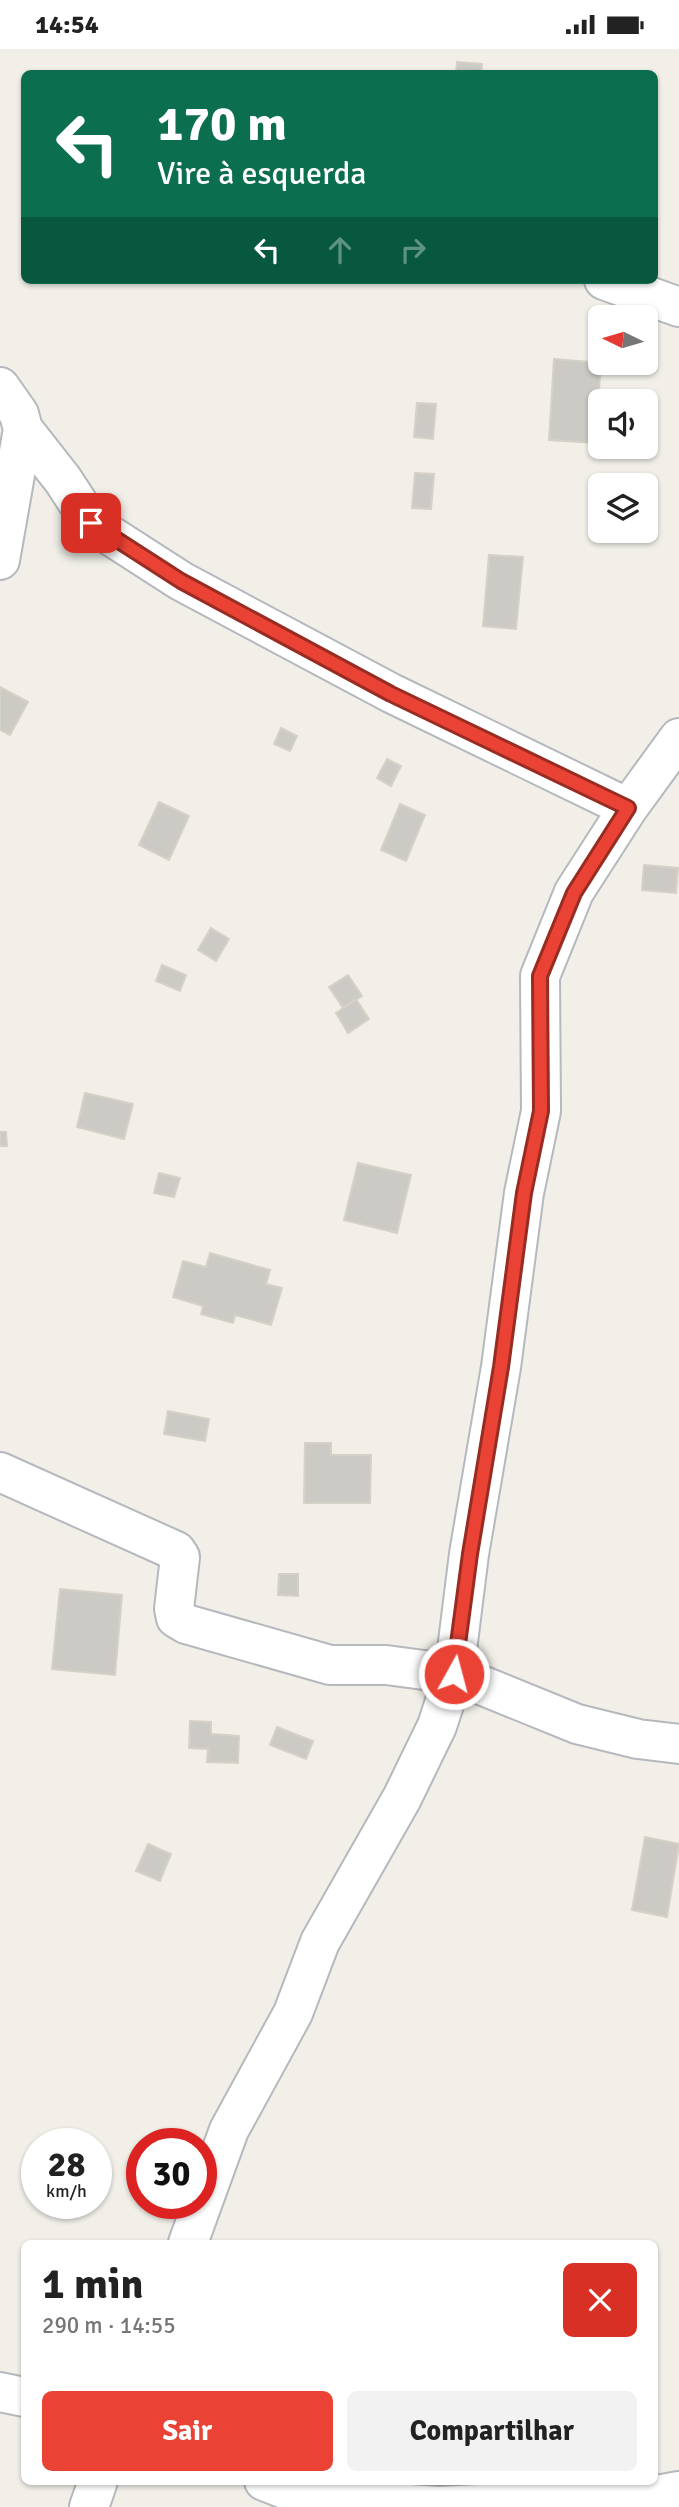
<!DOCTYPE html>
<html lang="pt">
<head>
<meta charset="utf-8">
<style>
  :root { --surface:#fff; --page:#f2f2f2; --text:#222; --muted:#767676; --accent:#ea4335 }
  body { margin:0; font-family:Signika,sans-serif; background:var(--page); color:var(--text); height:100vh; display:flex; flex-direction:column; font-size:26px; white-space:nowrap }
  * { box-sizing:border-box; margin:0 }
  p { font-size:23px; color:var(--muted) }
  .icon { flex:none; width:38px; height:38px; fill:none; stroke:currentColor; stroke-width:2; stroke-linecap:round; stroke-linejoin:round }
  .map { position:relative; flex:1; overflow:hidden }
  .panel { position:absolute; left:21px; top:2191px; width:637px; height:245px; display:flex; flex-direction:column; background:var(--surface); border-radius:10px; box-shadow:0 2px 5px #0004 }
  .panel>* { flex:none }
  .hud { position:absolute; left:21px; top:21px; width:637px; height:214px; border-radius:10px; box-shadow:0 2px 5px #0004; background:#0b6e4f; color:#fff; overflow:hidden }
  .needle { width:46px; rotate:275deg }
  .fabs { position:absolute; left:588px; top:256px; display:grid; gap:14px }
  .fabs a { display:grid; place-items:center; width:70px; height:70px; border-radius:10px; background:var(--surface); box-shadow:0 2px 5px #0004; font-size:35px }
  .speed { position:absolute; left:21px; top:2079px; display:flex; gap:14px; font-size:35px; font-weight:700; text-align:center }
  .speed>* { display:grid; place-content:center; width:91px; height:91px; border-radius:50%; background:var(--surface); box-shadow:0 2px 5px #0004; line-height:1 }
  .speed small { font-size:18px; font-weight:400 }
  .speed .limit { border:10px solid #d22; background:#fff; color:#111 }
  .pin { position:absolute; display:grid; place-items:center; width:60px; height:60px; color:#fff; margin:-30px; border-radius:14px; box-shadow:0 4px 10px #0006 }
  .me { position:absolute; width:77px; margin:-38px; rotate:7deg; stroke-linejoin:round; filter:drop-shadow(0 0 5px #0008) }
  .turn { display:flex; align-items:center; gap:24px; height:147px; padding:0 21px; font-size:32px }
  .turn .icon { width:91px; height:91px; stroke-width:2.5 }
  .turn b { display:block; font-size:49px; line-height:60px }
  .lanes { display:flex; align-items:center; height:66px; padding:0 21px; background:#0003; justify-content:center; gap:35px; direction:ltr }
  .lanes .off { opacity:.35 }
  .round { display:grid; place-items:center; flex:none; width:74px; height:74px; border-radius:10px; background:var(--page) }
  .headline { display:flex; align-items:center; justify-content:space-between; height:119px; padding:0 21px }
  h1 { font-size:42px; font-weight:800; line-height:52px }
  .button { display:flex; gap:14px; margin-top:auto; padding:14px 21px }
  .button a { flex:1; height:80px; border-radius:10px; background:var(--accent); color:#fff; font-size:28px; font-weight:800; line-height:80px; text-align:center }
  .button a+a { background:var(--page); color:var(--text) }
  .status { display:flex; justify-content:space-between; align-items:center; height:49px; padding:0 35px; background:var(--surface); direction:ltr }
  .status svg { height:19px; fill:currentColor }
  .map>svg:first-child { display:block }
</style>
</head>
<body>
<div class="status"><b>14:54</b><svg viewBox="0 0 49 12"><path d="M0 12V9h3v3zM5 12V6h3v6zM10 12V3h3v9zM15 12V0h3v12zM26 1h20v11H26zM47 4h2v5h-2z"/></svg></div>
<div class="map">
<svg width="679" height="2458" viewBox="0 0 679 2458">
  <rect width="100%" height="100%" fill="#f1efe8"/>
  <path fill="#cccac5" stroke="#d6d1c6" stroke-width="2" d="M457 13 482 15 481 24H456Z
    M554 310 601 314 595 394 549 391Z
    M417 354 436 355 433 390 414 388Z
    M415 424 434 425 431 460 412 459Z
    M489 506 523 508 516 580 483 577Z
    M0 638 28 653 10 686 0 681Z
    M281 679 297 687 290 702 274 695Z
    M387 710 401 717 391 737 377 729Z
    M159 753 189 767 169 811 139 796Z
    M400 755 425 766 406 812 381 801Z
    M644 816 678 819 676 844 642 841Z
    M211 879 229 890 216 912 198 901Z
    M162 916 186 926 180 942 156 932Z
    M348 926 362 947 343 959 329 938Z
    M356 950 369 970 348 984 336 964Z
    M85 1044 133 1055 124 1090 77 1078Z
    M0 1083H6L7 1097H0Z
    M358 1114 411 1126 397 1184 344 1171Z
    M159 1124 180 1129 174 1148 154 1144Z
    M210 1204 270 1221 266 1235 282 1239 271 1276 235 1266 233 1274 201 1265 203 1257 173 1248 183 1212 206 1218Z
    M168 1362 209 1370 205 1392 164 1385Z
    M305 1394H331V1406H371L370 1454H304Z
    M279 1525H298V1547L278 1546Z
    M60 1540 122 1546 115 1626 52 1620Z
    M190 1672 211 1673V1685L239 1687 238 1714 207 1713 208 1700 189 1699Z
    M277 1678 313 1692 306 1710 270 1696Z
    M645 1788 679 1795 667 1868 632 1861Z
    M148 1795 171 1805 160 1832 136 1822Z"/>
  <g fill="none" stroke-linecap="round" stroke-linejoin="round">
    <defs>
      <path id="street" d="M604 231 679 258
        M0 338 19 365 23 380 0 511
        M23 380 63 431 91 474 181 532 391 644 628 759
        M0 1423 176 1502 180 1508 174 1560 176 1569 186 1575 330 1616H386L454 1625 577 1675 638 1690 679 1695
        M188 2194 229 2081 293 1964 320 1893 402 1749 437 1677 454 1625 469 1505 501 1318 524 1144 541 1062 540 927 574 843 628 759 679 689
        M0 2343 24 2348
        M264 2432 305 2448 439 2457 657 2446 679 2442
        M89 2458 98 2432"/>
    </defs>
    <use href="#street" stroke="#b5b8bc" stroke-width="42"/>
    <use href="#street" stroke="#fff" stroke-width="38"/>
  </g>
  <g fill="none" stroke-linecap="round" stroke-linejoin="round">
    <defs>
      <path id="route" d="M91 474 181 532 391 645 628 759 574 844 540 927 541 1062 524 1144 501 1318 470 1505 454 1625"/>
    </defs>
    <use href="#route" stroke="#982c22" stroke-width="18"/>
    <use href="#route" stroke="#ea4335" stroke-width="12"/>
  </g>
</svg>
<div class="fabs">
<a><svg class="needle" viewBox="-14 -14 28 28"><path d="M0-13l5 13h-10z" fill="#e53935"/><path d="M0 13l5-13h-10z" fill="#767676"/></svg></a>
<a><svg class="icon" aria-label="sound" viewBox="0 0 24 24"><path d="M4 9h4l5-4v14l-5-4H4zM17 9q2 3 0 6"/></svg></a>
<a><svg class="icon" aria-label="layers" viewBox="0 0 24 24"><path d="M12 4l9 5-9 5-9-5zM3 14l9 5 9-5"/></svg></a>
</div>
<div class="speed"><div>28<small>km/h</small></div><div class="limit">30</div></div>
<div class="pin" style="left:91px;top:474px;background:#d93025"><svg class="icon" aria-label="arrive" viewBox="0 0 24 24"><path d="M6 21V4h12l-3 4 3 4H6"/></svg></div>
<svg class="me" style="left:454px;top:1625px" viewBox="-20 -20 40 40"><circle r="17" fill="#ea4335" stroke="#fff" stroke-width="3"/><path d="M0-11L8 9 0 5-8 9z" fill="#fff"/></svg>
<div class="hud">
<div class="turn"><svg class="icon" aria-label="left" viewBox="0 0 24 24"><path d="M17 20v-9H6M10 6l-5 5 5 5"/></svg><div><b>170 m</b>Vire à esquerda</div></div>
<div class="lanes"><svg class="icon" aria-label="left" viewBox="0 0 24 24"><path d="M17 20v-9H6M10 6l-5 5 5 5"/></svg><svg class="icon off" aria-label="ahead" viewBox="0 0 24 24"><path d="M12 20V5M6 11l6-6 6 6"/></svg><svg class="icon off" aria-label="right" viewBox="0 0 24 24"><path d="M7 20v-9h11M14 6l5 5-5 5"/></svg></div>
</div>
<section class="panel">
<div class="headline"><div><h1>1 min</h1><p>290 m · 14:55</p></div><a class="round" style="background:#d93025;color:#fff"><svg class="icon" aria-label="close" viewBox="0 0 24 24"><path d="M6 6l12 12M18 6L6 18"/></svg></a></div>
<div class="button"><a>Sair</a><a>Compartilhar</a></div>
</section>
</div>
</body>
</html>
